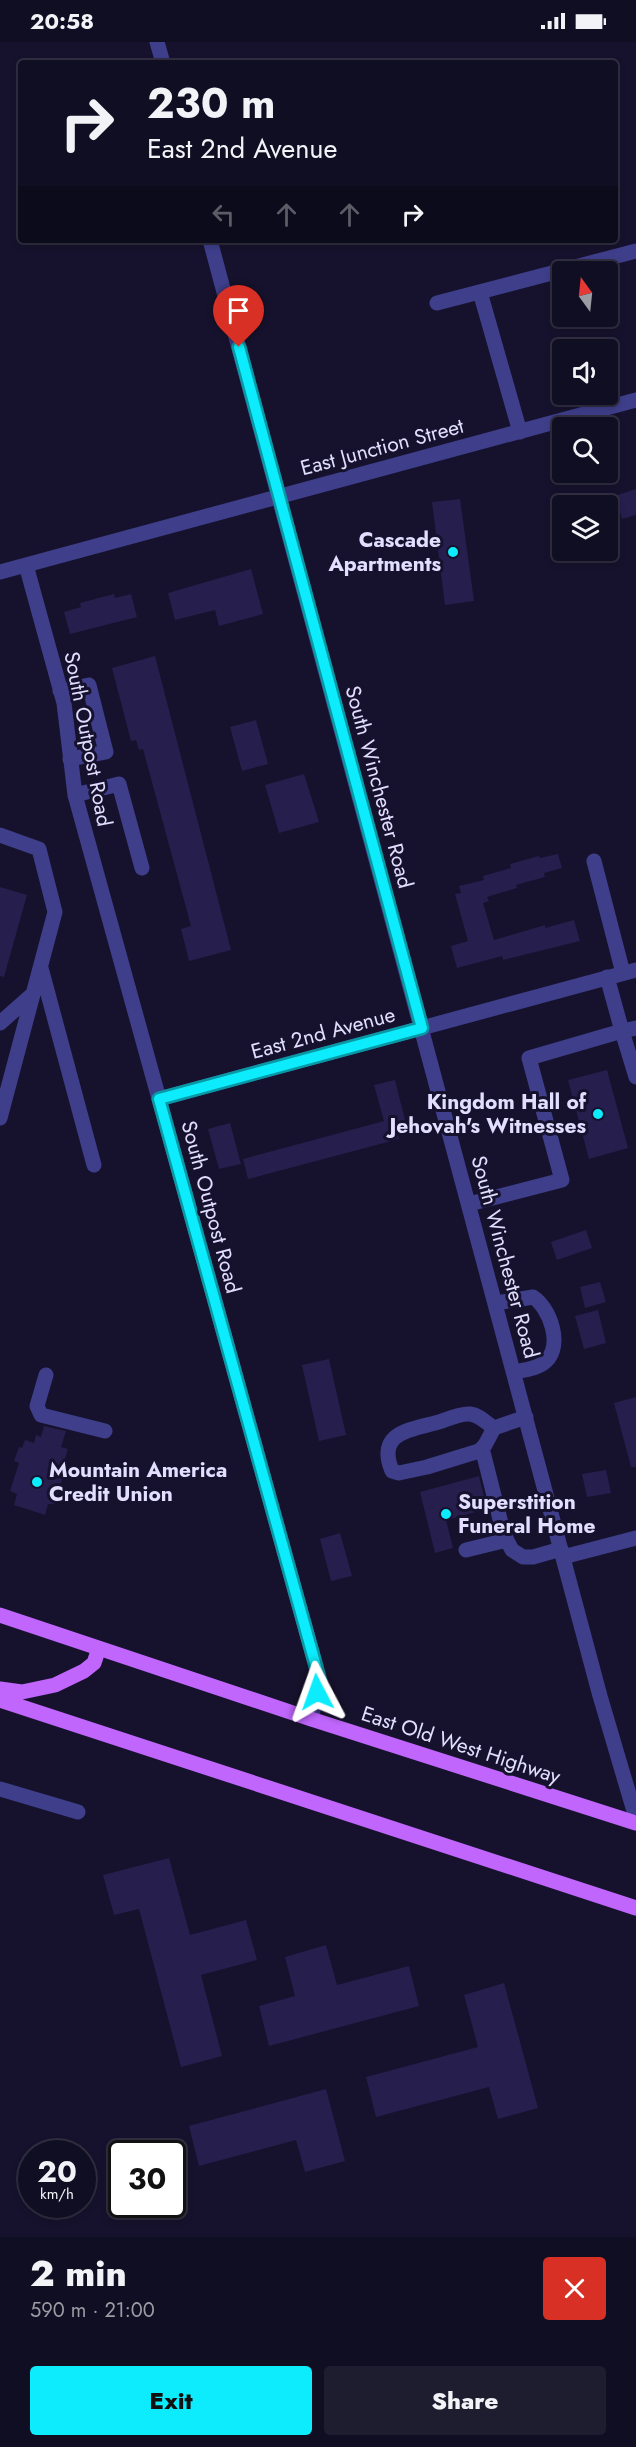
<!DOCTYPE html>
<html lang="en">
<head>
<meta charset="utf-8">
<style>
  :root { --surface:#100e22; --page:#1e1c2f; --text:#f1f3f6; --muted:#9c9ca5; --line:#302e40; --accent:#0cecfc }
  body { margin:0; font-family:Jost,sans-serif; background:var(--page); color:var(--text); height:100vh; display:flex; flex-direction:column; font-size:22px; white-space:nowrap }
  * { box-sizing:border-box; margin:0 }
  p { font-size:20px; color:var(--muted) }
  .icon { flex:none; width:33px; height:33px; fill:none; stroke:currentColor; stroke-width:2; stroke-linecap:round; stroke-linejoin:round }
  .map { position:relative; height:2195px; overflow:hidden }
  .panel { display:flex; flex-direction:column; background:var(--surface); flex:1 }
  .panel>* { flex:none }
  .banner { position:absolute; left:18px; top:18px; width:600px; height:183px; border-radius:6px; box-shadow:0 3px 9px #0003,0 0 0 2px var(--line); background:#100e22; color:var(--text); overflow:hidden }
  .needle { width:39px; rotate:345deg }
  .buttons { position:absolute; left:552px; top:219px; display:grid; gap:12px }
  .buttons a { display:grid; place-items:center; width:66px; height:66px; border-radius:6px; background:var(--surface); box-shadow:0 3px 9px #0003,0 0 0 2px var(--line); font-size:30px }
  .speed { position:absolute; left:18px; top:2098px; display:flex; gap:12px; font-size:30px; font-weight:700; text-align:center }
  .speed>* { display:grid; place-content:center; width:78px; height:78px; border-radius:50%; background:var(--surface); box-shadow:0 3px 9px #0003,0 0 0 2px var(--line); line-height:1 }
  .speed small { font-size:15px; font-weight:400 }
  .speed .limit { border:3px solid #111; border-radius:9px; background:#fff; color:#111 }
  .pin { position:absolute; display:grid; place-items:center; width:51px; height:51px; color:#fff; margin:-62px -26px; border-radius:50% 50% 50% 0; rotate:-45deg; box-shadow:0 0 6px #0007 }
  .pin .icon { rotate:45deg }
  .me { position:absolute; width:66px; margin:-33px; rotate:356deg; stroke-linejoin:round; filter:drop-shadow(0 0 4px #0008) }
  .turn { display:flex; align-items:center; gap:21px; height:126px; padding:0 30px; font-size:27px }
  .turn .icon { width:78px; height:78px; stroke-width:2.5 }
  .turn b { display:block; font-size:42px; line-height:51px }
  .lanes { display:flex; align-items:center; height:57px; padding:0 30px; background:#0003; justify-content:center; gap:30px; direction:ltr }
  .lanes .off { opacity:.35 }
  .round { display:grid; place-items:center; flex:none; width:63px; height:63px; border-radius:6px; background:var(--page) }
  .headline { display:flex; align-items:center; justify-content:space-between; height:102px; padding:0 30px }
  h1 { font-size:36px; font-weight:800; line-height:45px }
  .action { display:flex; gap:12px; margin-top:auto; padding:12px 30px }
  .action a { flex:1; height:69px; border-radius:6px; background:var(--accent); color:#111; font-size:24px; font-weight:800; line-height:69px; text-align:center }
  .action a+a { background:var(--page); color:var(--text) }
  .status { display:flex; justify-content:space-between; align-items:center; height:42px; padding:0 30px; background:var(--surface); direction:ltr }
  .status svg { height:16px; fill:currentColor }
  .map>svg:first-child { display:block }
</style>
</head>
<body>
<div class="status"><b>20:58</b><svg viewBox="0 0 49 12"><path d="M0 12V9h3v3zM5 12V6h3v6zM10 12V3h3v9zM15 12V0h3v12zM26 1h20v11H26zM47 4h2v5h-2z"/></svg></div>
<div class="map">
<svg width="636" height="2195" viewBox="0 0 636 2195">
  <rect width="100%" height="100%" fill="#16122d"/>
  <path fill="#261e4d" d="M636 447V473L622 477 615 454Z
    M460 457 474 559 445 563 432 460Z
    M251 527 263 572 219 584 215 568 175 578 168 551Z
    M114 552 115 556 131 552 137 575 70 592 64 570 81 565 80 561Z
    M155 614 231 908 189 919 181 887 191 884 143 707 139 708 136 698 131 699 112 626Z
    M256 678 268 722 242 729 230 685Z
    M304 732 319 780 279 791 265 743Z
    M558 812 562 826 544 831 545 835 516 843 517 846 487 855 489 859 483 861 494 898 545 883V886L574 878 580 899 503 918 502 914 457 926 451 904 468 899 455 852 461 851 459 844 484 838 483 834 511 826 510 822 539 814 540 816Z
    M0 845 27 853 4 935 0 934Z
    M607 1028 628 1106 589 1117 568 1038Z
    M395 1038 405 1078 395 1081 399 1097 248 1137 243 1117 384 1079 374 1043Z
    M230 1081 241 1122 219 1127 208 1087Z
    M586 1188 592 1206 557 1218 551 1200Z
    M600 1240 606 1260 585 1266 580 1245Z
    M598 1268 606 1301 584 1307 575 1274Z
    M329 1317 346 1393 319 1399 302 1323Z
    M636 1355V1425H631L614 1361Z
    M44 1384 66 1389 61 1405 68 1407 61 1430 64 1431 55 1462H48L45 1473 14 1463 17 1452 10 1449 19 1421 14 1419 19 1405 22 1406 25 1398 34 1401 36 1393 41 1395Z
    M606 1428 611 1451 587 1455 582 1432Z
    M479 1434 487 1467 446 1478 453 1506 435 1511 420 1450Z
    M340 1491 352 1534 331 1539 320 1497Z
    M169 1816 190 1893 246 1878 257 1918 201 1933 222 2014 181 2025 139 1867 114 1873 103 1833Z
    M326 1903 337 1943 409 1924 419 1964 269 2004 259 1964 295 1954 285 1915Z
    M504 1941 538 2066 498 2077 489 2045 376 2075 366 2035 478 2005 464 1953Z
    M326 2047 345 2119 305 2130 296 2098 199 2124 189 2084Z"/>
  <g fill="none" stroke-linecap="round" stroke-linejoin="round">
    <path stroke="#3e3e8b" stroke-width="15" d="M157 0 163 21
      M210 198 600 1654 636 1776
      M480 250 520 390
      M437 261 636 209
      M26 523 64 661 75 753 320 1639 311 1677
      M0 530 636 358
      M60 649 89 643 106 710 70 717
      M75 753 119 742 142 826
      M0 793 39 807 55 870 0 1076
      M594 819 623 931
      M41 926 94 1123
      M0 981 33 952
      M636 986 622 989 636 1035
      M159 1057 636 928
      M469 1162 562 1138 529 1016 622 989 607 935
      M496 1261 533 1255C550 1266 563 1303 546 1319 538 1327 524 1328 514 1330
      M46 1333 37 1364 41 1373 105 1389
      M494 1386 485 1403 479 1409 427 1425 399 1431 392 1429C376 1390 410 1388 439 1380 448 1377 461 1371 470 1372 480 1373 486 1381 494 1386L526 1375
      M482 1406 504 1493 512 1508 523 1515H533L561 1507
      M466 1508 507 1498
      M563 1515 636 1496
      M0 1747 78 1770"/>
    <path stroke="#c066fd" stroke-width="15" d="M0 1573 311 1677 636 1781
      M0 1647 22 1650 55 1643 84 1629 94 1621 99 1606
      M0 1658 636 1866"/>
  </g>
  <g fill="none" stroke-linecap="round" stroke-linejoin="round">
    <defs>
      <path id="route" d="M239 305 422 986 159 1057 320 1639 317 1650"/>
    </defs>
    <use href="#route" stroke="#0899a4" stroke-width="15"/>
    <use href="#route" stroke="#0cecfc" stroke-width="10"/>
  </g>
  <g fill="#0cecfc" stroke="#16122d" stroke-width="2">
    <circle cx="453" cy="510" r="6"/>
    <circle cx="598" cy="1072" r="6"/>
    <circle cx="37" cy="1440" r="6"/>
    <circle cx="446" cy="1472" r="6"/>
  </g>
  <g text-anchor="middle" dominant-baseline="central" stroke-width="6" stroke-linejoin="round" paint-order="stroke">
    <g font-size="21" fill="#e1deff" stroke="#16122d">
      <text transform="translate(382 405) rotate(-15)">East Junction Street</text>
      <text transform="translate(88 697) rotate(79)">South Outpost Road</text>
      <text transform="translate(379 745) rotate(75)">South Winchester Road</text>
      <text transform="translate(323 991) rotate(-15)">East 2nd Avenue</text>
      <text transform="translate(211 1165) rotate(75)">South Outpost Road</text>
      <text transform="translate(505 1215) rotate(75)">South Winchester Road</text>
      <text transform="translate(461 1703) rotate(18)">East Old West Highway</text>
    </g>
    <g font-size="21" font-weight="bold" fill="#e1deff" stroke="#16122d" text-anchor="end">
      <text x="441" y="498">Cascade<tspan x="441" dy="24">Apartments</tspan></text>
      <text x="586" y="1060">Kingdom Hall of<tspan x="586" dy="24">Jehovah's Witnesses</tspan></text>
      <text x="49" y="1428" text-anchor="start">Mountain America<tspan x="49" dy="24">Credit Union</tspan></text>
      <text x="458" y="1460" text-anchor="start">Superstition<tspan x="458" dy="24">Funeral Home</tspan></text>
    </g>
  </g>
</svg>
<div class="buttons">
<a><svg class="needle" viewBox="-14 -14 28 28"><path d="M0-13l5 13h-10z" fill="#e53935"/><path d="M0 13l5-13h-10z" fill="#9c9ca5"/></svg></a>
<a><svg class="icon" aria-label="sound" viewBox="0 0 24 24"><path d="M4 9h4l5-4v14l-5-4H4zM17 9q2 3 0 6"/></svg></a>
<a><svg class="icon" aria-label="search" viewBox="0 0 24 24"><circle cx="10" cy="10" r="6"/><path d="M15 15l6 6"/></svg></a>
<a><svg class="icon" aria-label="layers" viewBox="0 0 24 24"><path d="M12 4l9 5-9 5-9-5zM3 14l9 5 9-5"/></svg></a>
</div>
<div class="speed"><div>20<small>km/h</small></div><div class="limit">30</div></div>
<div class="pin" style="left:239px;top:305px;background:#d93025"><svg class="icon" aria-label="arrive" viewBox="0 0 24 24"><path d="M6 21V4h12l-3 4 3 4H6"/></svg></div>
<svg class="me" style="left:317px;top:1650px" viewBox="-20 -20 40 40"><path d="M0-17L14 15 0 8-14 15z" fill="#0cecfc" stroke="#fff" stroke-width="4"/></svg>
<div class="banner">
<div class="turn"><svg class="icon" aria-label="right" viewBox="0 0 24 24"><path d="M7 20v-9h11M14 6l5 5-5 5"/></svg><div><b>230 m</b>East 2nd Avenue</div></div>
<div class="lanes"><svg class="icon off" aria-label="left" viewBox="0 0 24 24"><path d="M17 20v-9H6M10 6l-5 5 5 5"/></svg><svg class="icon off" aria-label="ahead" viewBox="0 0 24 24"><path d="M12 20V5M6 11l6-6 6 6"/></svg><svg class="icon off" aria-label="ahead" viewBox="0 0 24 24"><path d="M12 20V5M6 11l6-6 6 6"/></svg><svg class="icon" aria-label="right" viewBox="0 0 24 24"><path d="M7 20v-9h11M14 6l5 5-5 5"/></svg></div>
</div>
</div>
<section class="panel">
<div class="headline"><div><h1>2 min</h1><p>590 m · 21:00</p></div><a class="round" style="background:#d93025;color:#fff"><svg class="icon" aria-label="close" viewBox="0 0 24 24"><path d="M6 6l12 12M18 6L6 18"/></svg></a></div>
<div class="action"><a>Exit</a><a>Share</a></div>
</section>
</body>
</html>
